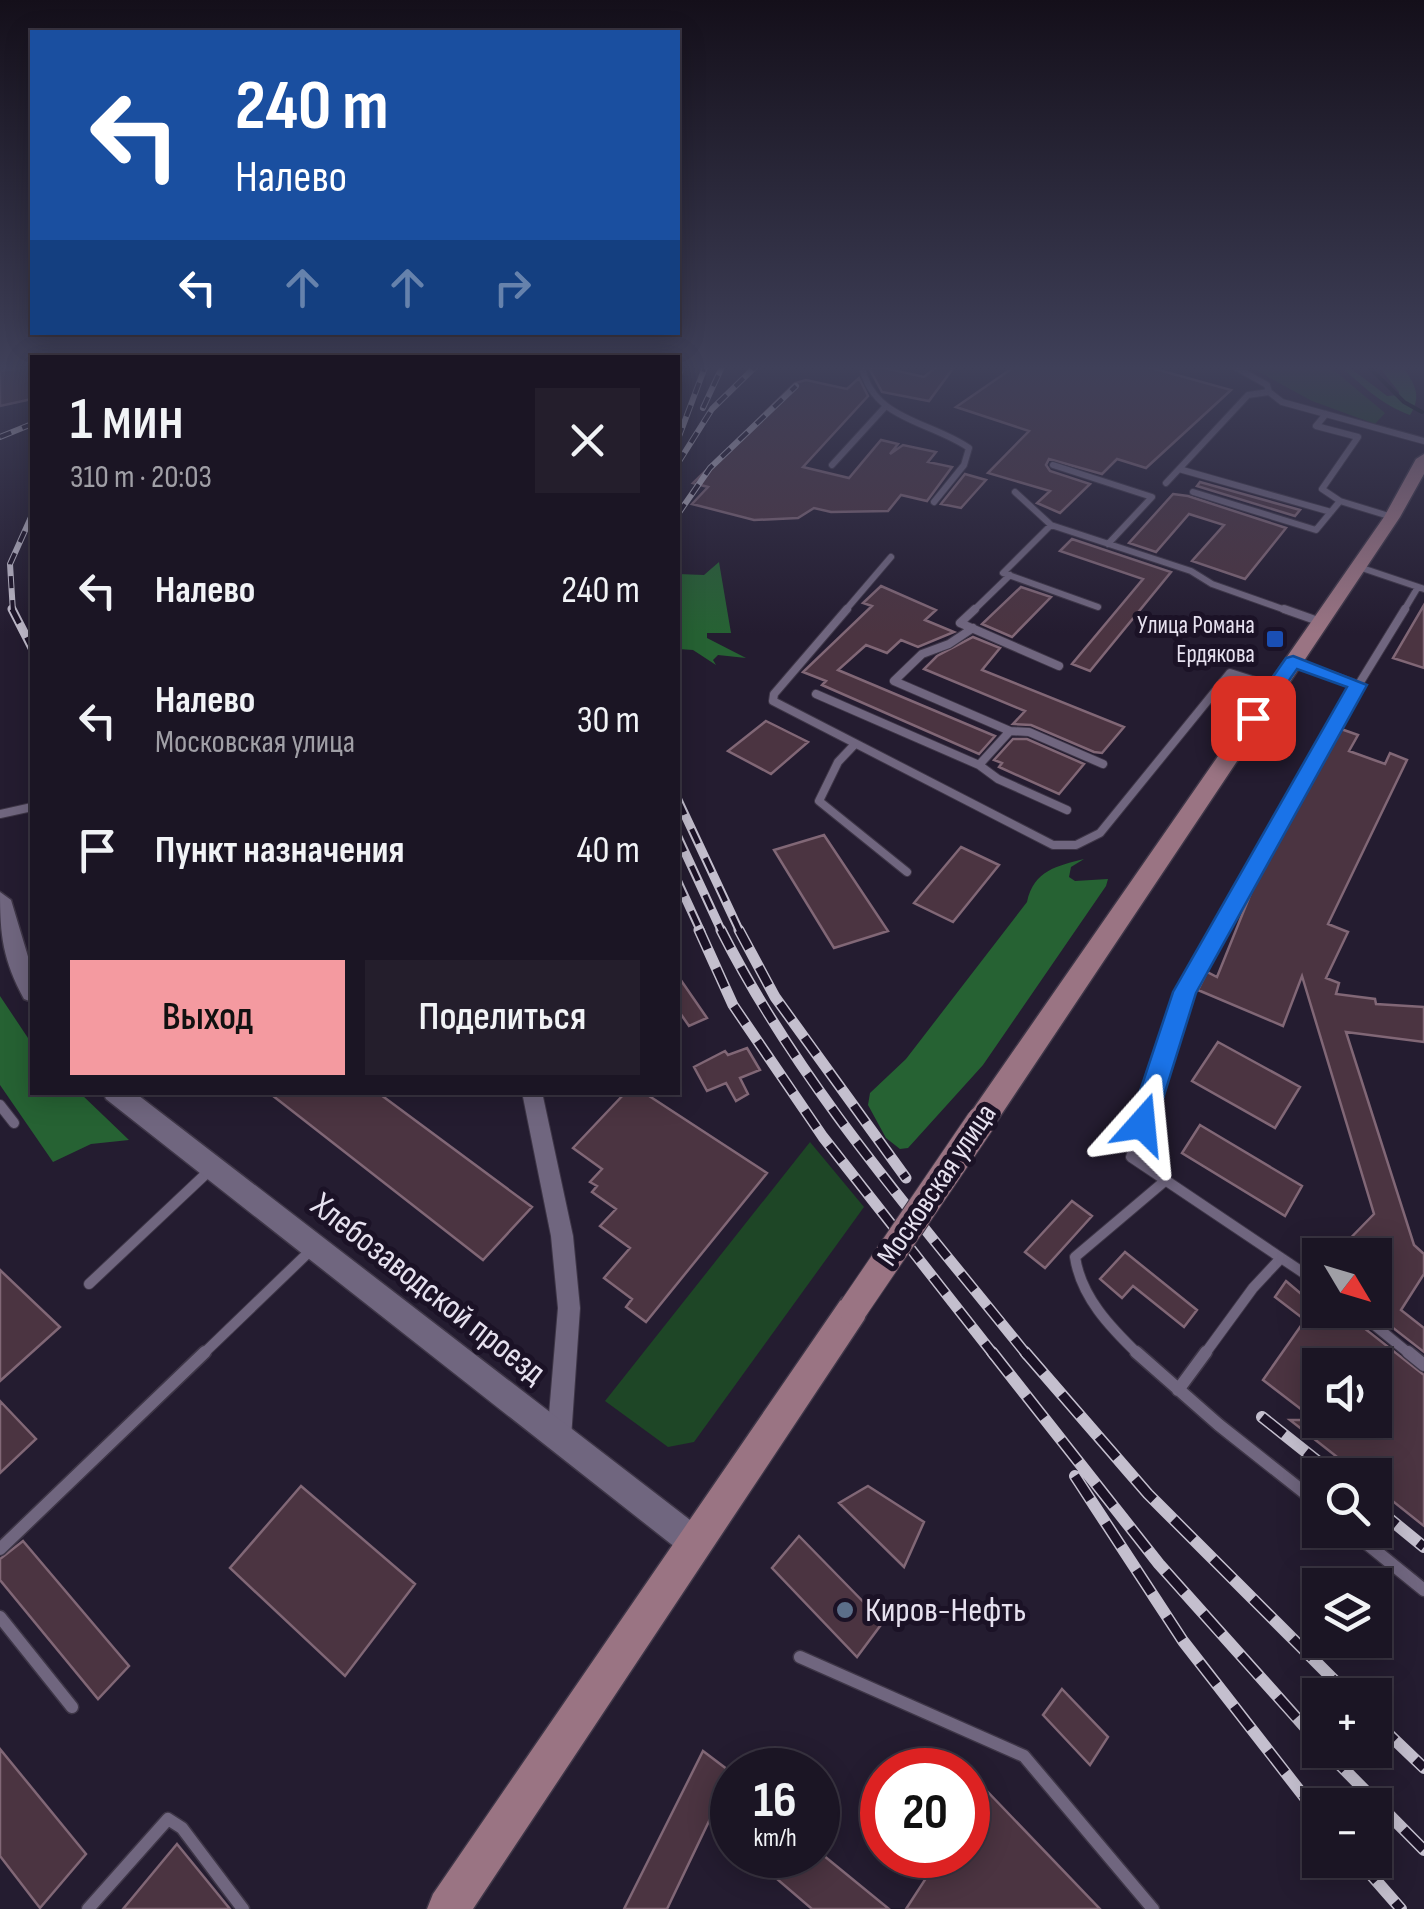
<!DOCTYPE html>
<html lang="ru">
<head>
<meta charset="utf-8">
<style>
  :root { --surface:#1b1524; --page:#241e2c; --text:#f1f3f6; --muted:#a09fa6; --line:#393441; --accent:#f49aa0 }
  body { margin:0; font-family:"Sofia Sans Condensed",sans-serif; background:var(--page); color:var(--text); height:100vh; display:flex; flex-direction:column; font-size:38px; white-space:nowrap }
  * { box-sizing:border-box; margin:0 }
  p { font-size:32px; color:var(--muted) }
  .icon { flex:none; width:55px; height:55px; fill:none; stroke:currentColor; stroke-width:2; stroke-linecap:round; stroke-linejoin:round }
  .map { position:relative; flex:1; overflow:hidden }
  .side { position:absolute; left:30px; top:355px; width:650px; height:740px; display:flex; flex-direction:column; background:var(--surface); border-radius:0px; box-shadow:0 5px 25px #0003,0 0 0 2px var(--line) }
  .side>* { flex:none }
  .banner { position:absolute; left:30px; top:30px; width:650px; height:305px; border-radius:0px; box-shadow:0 5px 25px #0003,0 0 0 2px var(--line); background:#1a4fa0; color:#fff; overflow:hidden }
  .needle { width:65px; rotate:128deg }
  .buttons { position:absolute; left:1302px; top:1238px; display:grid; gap:20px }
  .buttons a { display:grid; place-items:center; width:90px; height:90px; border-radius:0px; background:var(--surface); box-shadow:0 5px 25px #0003,0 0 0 2px var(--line); font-size:50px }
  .speed { position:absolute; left:710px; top:1748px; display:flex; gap:20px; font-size:50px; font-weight:700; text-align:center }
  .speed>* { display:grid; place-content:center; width:130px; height:130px; border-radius:50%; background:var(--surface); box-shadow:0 5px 25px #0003,0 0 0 2px var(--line); line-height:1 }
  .speed small { font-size:25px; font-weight:400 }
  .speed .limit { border:15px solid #d22; background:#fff; color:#111 }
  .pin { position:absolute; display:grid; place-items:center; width:85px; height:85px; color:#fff; margin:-42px; border-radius:20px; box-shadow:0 5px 15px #0006 }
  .me { position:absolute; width:110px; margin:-55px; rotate:18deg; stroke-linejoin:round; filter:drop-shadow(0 0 8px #0008) }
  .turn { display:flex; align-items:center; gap:35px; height:210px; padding:0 40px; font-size:45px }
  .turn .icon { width:130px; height:130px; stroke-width:2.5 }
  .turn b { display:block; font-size:70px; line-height:85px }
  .lanes { display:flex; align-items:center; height:95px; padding:0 40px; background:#0003; justify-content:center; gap:50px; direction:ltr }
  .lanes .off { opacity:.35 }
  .round { display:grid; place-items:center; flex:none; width:105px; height:105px; border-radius:0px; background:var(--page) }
  .summary { display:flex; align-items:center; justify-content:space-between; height:170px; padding:0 40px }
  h1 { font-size:60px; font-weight:600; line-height:75px }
  .button { display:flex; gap:20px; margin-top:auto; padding:20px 40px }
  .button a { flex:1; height:115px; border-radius:0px; background:var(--accent); color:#111; font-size:40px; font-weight:600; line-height:115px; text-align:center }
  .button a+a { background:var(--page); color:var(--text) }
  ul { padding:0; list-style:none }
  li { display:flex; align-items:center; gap:30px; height:130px; padding:0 40px }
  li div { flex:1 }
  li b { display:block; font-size:38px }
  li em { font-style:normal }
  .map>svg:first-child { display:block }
</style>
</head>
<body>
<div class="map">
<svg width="1424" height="1909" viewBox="0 0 1424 1909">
  <rect width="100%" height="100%" fill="#241c30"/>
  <path fill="#1e4626" d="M1250 367H1330L1385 413 1375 424 1312 401Z
    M810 1142 864 1207 694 1442 668 1447 605 1401Z"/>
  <path fill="#266233" d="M1341 367H1349L1387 396 1399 395V392L1379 367H1403C1415 384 1422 396 1410 415 1382 405 1363 386 1341 367Z
    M719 562 731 633H707V638L746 658 718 655 713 660 716 665 693 650 678 649V574L704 575Z
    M1084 859 1071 867 1069 877 1075 881 1108 879 1106 886 983 1065 908 1148 900 1149 886 1138 868 1105 870 1093 906 1059 1027 902C1034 870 1057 866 1084 859Z
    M0 996 32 1044V1092L80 1093 129 1140 91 1144 53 1162 0 1085Z"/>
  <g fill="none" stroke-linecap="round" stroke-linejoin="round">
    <path stroke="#010a0c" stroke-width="4" d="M1369 367 1404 402 1422 412"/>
  </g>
  <path fill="#4b3441" stroke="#816776" stroke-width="2.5" fill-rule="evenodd" d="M32 367V399L0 406V371Z
    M880 367 924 377 936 367H954L929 401 882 392 869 368Z
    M1014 367H1148L1231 390 1146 468 1117 459 1102 474 1049 459 1046 465 1050 471 1090 484 1060 513 1037 503 1050 491 988 473 1029 431 956 407Z
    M859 378 868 396 803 467 849 478 881 440 898 444 890 454 903 445 936 452 928 462 952 467 927 501 901 495 888 511 831 512 814 508 798 518 754 520 692 504 708 487 693 483 795 383 806 380 847 389Z
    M965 474 986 480 961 508 941 504Z
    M1200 482 1300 510 1295 516 1197 486Z
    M1173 494 1188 496 1286 528 1245 579 1192 561 1224 525 1189 514 1156 552 1129 543Z
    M1072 539 1171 572 1090 671 1072 664 1143 579 1060 551Z
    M881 586 936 610 925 620 954 632 918 647 901 640 887 653 866 645 838 670 995 736 979 754 822 685 826 681 803 672 872 606 863 603Z
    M1021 587 1051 597 1012 637 982 624Z
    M1424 605V668L1393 658Z
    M973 637 1000 648 982 670 1124 727 1102 753 1094 752 1031 725 1013 724 1025 711 924 669 937 656Z
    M766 721 808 742 771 774 728 751Z
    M1341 729 1358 735 1349 751 1385 764 1390 753 1407 760 1328 924 1348 932 1326 978 1339 983 1336 994 1375 999 1376 1004 1424 1007V1042L1346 1032 1414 1245 1424 1254V1274L1401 1310 1424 1328V1352L1370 1310H1375V1255H1334L1374 1214 1302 976 1283 1026 1198 990 1207 972 1217 977 1257 878Z
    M1013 739H1027L1084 764 1059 794 999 767 1002 763 994 760Z
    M824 835 888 931 834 948 774 850Z
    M961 847 999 865 953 922 914 903Z
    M678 976 707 1018 689 1026 678 1010Z
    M1218 1042 1300 1087 1275 1128 1192 1081Z
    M747 1048 760 1070 740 1078 748 1094 736 1101 726 1083 707 1091 694 1067 725 1051 728 1055Z
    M268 1092H377L532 1207 483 1260Z
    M626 1092H643L767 1173 646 1322 626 1307 632 1299 604 1278 630 1248 600 1226 616 1209 592 1192 597 1186 590 1182 602 1169 573 1148Z
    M1200 1125 1302 1186 1285 1216 1182 1153Z
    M1072 1201 1092 1216 1045 1268 1025 1252Z
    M1125 1252 1197 1310 1184 1327 1133 1286 1122 1298 1100 1279Z
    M0 1270 60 1327 0 1381Z
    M1286 1281 1320 1310H1347L1350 1317 1424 1375V1526L1375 1487V1475H1360L1290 1420H1301L1306 1413 1263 1380 1305 1320 1275 1297ZM1320 1365H1375V1420H1320Z
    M0 1401 36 1439 0 1473Z
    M301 1486 415 1584 345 1676 230 1568Z
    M868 1486 924 1522 904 1567 839 1503Z
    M799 1536 883 1622 857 1657 772 1568Z
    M23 1541 129 1666 98 1699 0 1580V1559Z
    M1062 1689 1108 1737 1090 1765 1043 1715Z
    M0 1749 86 1854 40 1908 0 1856Z
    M703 1751 732 1773 667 1909H624Z
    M985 1789 1100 1909H906L941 1855H968V1815Z
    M177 1844 230 1909H123Z
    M749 1855H823L889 1909H812Z"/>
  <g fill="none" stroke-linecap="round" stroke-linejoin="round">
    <defs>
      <path id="service-far3" d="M862 367C873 420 930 421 969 448L964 465 934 502
        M1235 367 1267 385 1269 392 1282 402 1424 441
        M1326 414 1316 426 1358 437 1322 489 1340 501 1392 517
        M832 465 885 407
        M1053 465 1152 497 1108 544
        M1179 469 1331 512
        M1166 483 1248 395 1269 392
        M1015 492 1051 525 1191 571 1212 584 1291 612
        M1193 492 1316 530 1340 501
        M1051 525 1003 573 1098 607
        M1356 566 1424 589
        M844 612 891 557
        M972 612 1010 575
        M1403 612 1418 587"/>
      <path id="service-far2" d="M847 609 774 694 773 701 1053 845H1076L1100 833 1230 673 1274 687
        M975 609 960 623 1059 666
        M1284 609 1318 621
        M973 628 949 644 922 654 894 681 1010 731 1029 732 1103 764
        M1294 662 1358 685
        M816 694 979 765 1010 731
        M855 744 838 762 819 801 907 872
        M979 765 998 779 1067 810
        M0 814 32 807
        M1218 932 1340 715 1405 609"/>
      <path id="service-far1" d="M1220 930 1185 992 1131 1157 1320 1284
        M0 1105 14 1123
        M89 1284 210 1170
        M1356 1310 1411 1355
        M202 1355 311 1250
        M1139 1355C1110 1327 1081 1297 1075 1257L1166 1180
        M1204 1355 1253 1288 1281 1258"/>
      <path id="service" d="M1136 1352 1219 1425 1320 1505
        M1408 1352 1424 1365
        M1178 1390 1206 1352
        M1350 1530 1424 1590
        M0 1549 205 1352
        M0 1617 72 1707
        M800 1657 1024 1756 1153 1909
        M88 1909 168 1819 182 1828 243 1909"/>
      <path id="minor" d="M522 1092H542L573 1236 580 1308 571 1438 567 1446 559 1450 551 1446 547 1438 558 1308 551 1236Z"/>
      <path id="tertiary" d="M0 892 11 900 32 970V1002L24 999C3 960 0 936 0 892Z
        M103 1092H134L707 1533 712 1544 707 1555 696 1560 685 1555 106 1099Z"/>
      <path id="secondary" d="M1424 454V474L1400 517 991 1130 981 1133 971 1130 967 1121 971 1112 1384 517 1416 459Z
        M853 1294 864 1298 869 1309 864 1320 473 1909H427L433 1894 842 1298Z"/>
    </defs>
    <use href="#service-far3" stroke="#3e3647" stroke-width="8"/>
    <use href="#service-far2" stroke="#3e3647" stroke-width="10"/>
    <use href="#service-far1" stroke="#3e3647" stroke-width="12"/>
    <use href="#service" stroke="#3e3647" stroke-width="15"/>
    <use href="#minor" stroke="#3e3647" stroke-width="2"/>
    <use href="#tertiary" stroke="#3e3647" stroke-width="3"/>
    <use href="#secondary" stroke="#3e3647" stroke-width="3"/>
    <use href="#service-far3" stroke="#70667f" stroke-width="6"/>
    <use href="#service-far2" stroke="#70667f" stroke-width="8"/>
    <use href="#service-far1" stroke="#70667f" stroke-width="10"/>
    <use href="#service" stroke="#70667f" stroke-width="12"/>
    <use href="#minor" fill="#70667f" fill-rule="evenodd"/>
    <use href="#tertiary" fill="#70667f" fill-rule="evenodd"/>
    <use href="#secondary" fill="#9a7483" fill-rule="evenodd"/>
    <defs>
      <path id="rail-far3" d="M678 377 682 367
        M703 408 722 367
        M0 437 32 424
        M678 439 705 367
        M678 463 712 409 755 367
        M678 514 710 468 796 386
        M13 612 10 564 32 515"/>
      <path id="rail-far2" d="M12 609 32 648
        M678 800 740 932
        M678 837 722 932
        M678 882 701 932"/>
      <path id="rail-far1" d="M699 930 733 1005 823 1137 994 1355
        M721 930C800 1086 918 1219 1027 1355
        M739 930 775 997 906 1178"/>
      <path id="rail" d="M992 1352 1159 1564 1320 1744
        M1025 1352 1148 1494 1349 1695
        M1262 1417 1335 1475
        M1075 1476 1183 1641 1320 1817
        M1375 1507 1424 1547
        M1375 1721 1424 1768
        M1325 1750 1424 1850
        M1358 1860 1401 1909"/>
    </defs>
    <use href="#rail-far3" stroke="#c4bfce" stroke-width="6"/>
    <use href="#rail-far2" stroke="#c4bfce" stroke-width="9"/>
    <use href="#rail-far1" stroke="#c4bfce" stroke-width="11"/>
    <use href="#rail" stroke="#c4bfce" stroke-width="12"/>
    <use href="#rail-far3" stroke="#1b1226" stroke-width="4" stroke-dasharray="12" stroke-linecap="butt"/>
    <use href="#rail-far2" stroke="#1b1226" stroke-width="5" stroke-dasharray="16" stroke-linecap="butt"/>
    <use href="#rail-far1" stroke="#1b1226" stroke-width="8" stroke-dasharray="21" stroke-linecap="butt"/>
    <use href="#rail" stroke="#1b1226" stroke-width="9" stroke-dasharray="28" stroke-linecap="butt"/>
    <defs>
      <path id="secondary-bridge" d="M853 1309 981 1121"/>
    </defs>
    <use href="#secondary-bridge" stroke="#3e3647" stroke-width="31" stroke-linecap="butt"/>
    <use href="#secondary-bridge" stroke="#9a7483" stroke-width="29"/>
  </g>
  <linearGradient id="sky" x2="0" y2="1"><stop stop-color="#140f1a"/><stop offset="0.58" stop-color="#3f4059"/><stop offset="1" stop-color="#3f4059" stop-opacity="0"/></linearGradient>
  <rect width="1424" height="634" fill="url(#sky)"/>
  <path fill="#1a73e8" stroke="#114b97" stroke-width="2.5" d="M1293 656 1367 685 1196 993 1155 1124 1151 1132 1142 1135 1133 1132 1129 1124 1173 992 1347 687 1297 669 1260 722H1247V714L1286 658Z"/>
  <rect fill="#1a4fb4" stroke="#1b1226" stroke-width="4" x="1265" y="629" width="20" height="20" rx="5"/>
  <circle fill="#5c6f8a" stroke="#1b1226" stroke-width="4" cx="845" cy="1610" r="10"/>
  <g text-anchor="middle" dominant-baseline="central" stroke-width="10" stroke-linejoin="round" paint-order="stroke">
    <g font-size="25" fill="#e6e1ef" stroke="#1b1226" text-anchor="end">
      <text x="1255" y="625">Улица Романа<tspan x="1255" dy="29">Ердякова</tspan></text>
    </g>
    <g font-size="30" fill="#e6e1ef" stroke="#1b1226">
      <text transform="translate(937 1185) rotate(-56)">Московская улица</text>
    </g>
    <g font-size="35" fill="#e6e1ef" stroke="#1b1226">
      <text transform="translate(428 1289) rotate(38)">Хлебозаводской проезд</text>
    </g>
    <g font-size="35" fill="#e6e1ef" stroke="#1b1226" text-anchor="start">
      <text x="865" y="1610">Киров-Нефть</text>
    </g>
  </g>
</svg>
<div class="buttons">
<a><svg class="needle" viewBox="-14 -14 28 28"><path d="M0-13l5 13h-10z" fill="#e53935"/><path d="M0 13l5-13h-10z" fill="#a09fa6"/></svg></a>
<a><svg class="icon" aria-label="sound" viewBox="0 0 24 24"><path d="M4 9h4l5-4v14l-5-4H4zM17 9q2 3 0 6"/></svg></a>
<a><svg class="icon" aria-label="search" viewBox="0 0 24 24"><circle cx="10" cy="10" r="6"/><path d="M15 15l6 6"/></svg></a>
<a><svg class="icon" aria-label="layers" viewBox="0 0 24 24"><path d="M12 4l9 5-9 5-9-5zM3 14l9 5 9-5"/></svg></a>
<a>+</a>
<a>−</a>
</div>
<div class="speed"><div>16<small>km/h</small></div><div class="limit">20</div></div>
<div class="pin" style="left:1253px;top:718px;background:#d93025"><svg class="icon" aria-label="arrive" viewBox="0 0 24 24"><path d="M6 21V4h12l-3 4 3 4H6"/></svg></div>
<svg class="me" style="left:1142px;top:1124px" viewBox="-20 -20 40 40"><path d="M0-17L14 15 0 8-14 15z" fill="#1a73e8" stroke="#fff" stroke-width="4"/></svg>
<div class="banner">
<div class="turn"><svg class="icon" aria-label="left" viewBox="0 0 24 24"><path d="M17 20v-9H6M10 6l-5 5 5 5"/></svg><div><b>240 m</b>Налево</div></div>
<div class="lanes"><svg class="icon" aria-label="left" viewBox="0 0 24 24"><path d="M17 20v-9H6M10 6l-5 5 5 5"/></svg><svg class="icon off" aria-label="ahead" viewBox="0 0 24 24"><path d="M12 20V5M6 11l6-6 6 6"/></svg><svg class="icon off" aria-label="ahead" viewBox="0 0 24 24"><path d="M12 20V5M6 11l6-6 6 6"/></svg><svg class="icon off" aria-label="right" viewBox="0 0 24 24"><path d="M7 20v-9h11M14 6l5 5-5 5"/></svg></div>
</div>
<section class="side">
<div class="summary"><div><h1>1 мин</h1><p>310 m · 20:03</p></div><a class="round"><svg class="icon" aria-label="close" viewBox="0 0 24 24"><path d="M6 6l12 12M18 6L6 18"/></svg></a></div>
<ul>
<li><svg class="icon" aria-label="left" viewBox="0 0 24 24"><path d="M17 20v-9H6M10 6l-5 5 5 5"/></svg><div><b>Налево</b></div><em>240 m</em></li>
<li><svg class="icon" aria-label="left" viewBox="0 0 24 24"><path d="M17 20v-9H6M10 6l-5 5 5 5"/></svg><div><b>Налево</b><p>Московская улица</p></div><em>30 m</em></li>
<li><svg class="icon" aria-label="arrive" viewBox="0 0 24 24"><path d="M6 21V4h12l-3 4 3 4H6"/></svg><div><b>Пункт назначения</b></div><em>40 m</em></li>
</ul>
<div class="button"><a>Выход</a><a>Поделиться</a></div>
</section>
</div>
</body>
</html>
